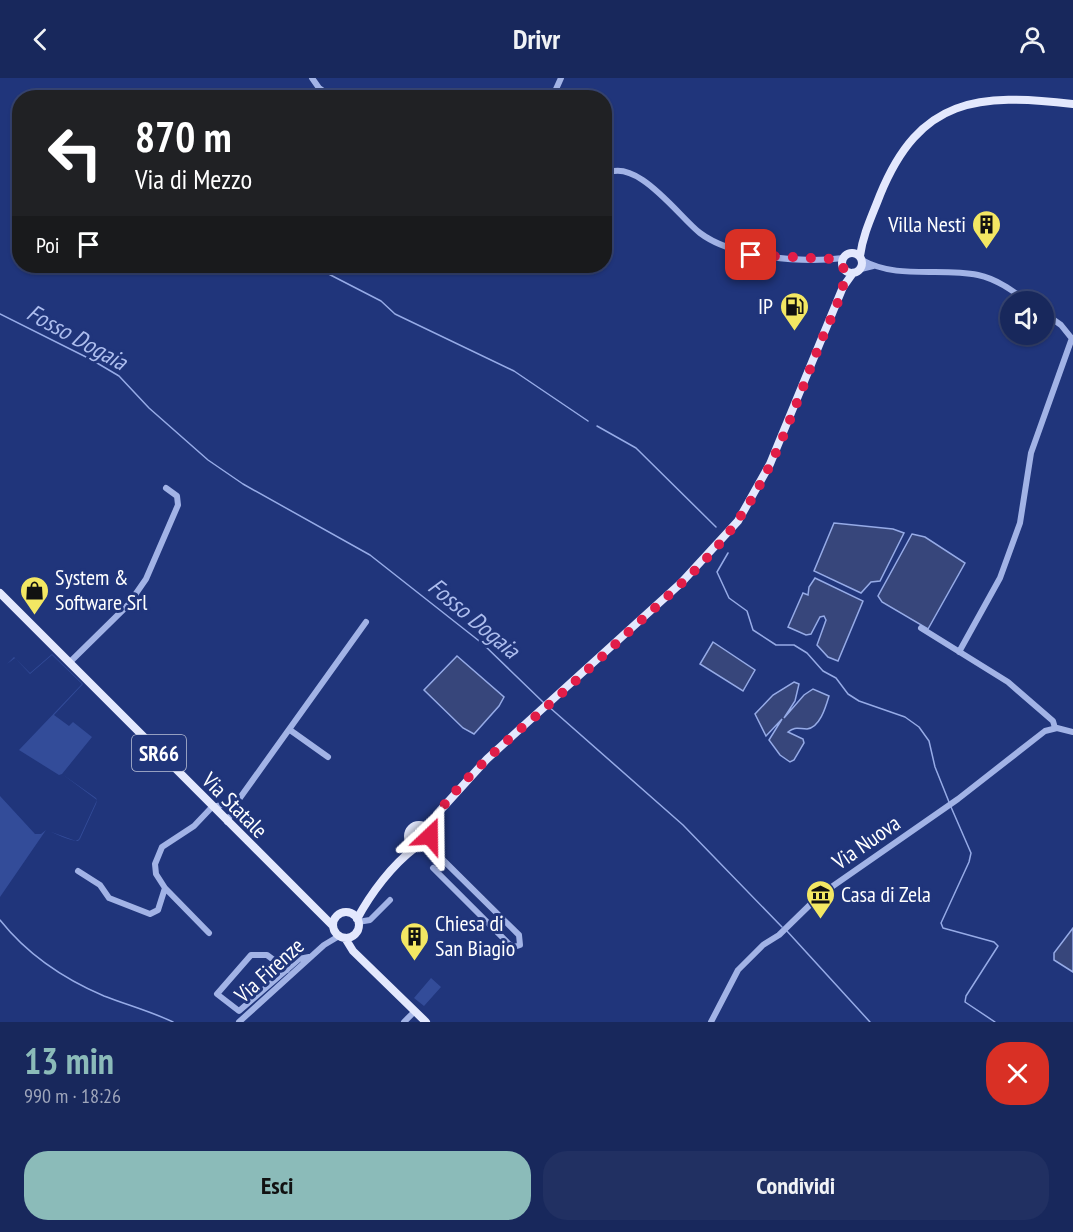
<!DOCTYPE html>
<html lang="it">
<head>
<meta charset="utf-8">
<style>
  :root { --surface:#18285c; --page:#213062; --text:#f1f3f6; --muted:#9fa6bb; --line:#364472; --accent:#8bbbb9 }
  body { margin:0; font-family:"PT Sans Narrow",sans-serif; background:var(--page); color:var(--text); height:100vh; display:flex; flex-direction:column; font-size:22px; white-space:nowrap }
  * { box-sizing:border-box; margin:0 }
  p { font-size:20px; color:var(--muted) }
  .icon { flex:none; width:33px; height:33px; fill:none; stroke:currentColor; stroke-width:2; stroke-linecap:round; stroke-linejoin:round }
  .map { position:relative; height:944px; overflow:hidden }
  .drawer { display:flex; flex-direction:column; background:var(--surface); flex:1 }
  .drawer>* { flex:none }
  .top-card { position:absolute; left:12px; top:12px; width:600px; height:183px; border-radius:24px; box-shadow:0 2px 4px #0004,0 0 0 2px var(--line); background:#202124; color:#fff; overflow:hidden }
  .controls { position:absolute; left:1000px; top:213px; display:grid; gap:12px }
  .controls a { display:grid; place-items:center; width:54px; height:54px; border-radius:50%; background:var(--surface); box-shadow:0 2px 4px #0004,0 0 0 2px var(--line); font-size:30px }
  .pin { position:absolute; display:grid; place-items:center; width:51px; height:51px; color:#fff; margin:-26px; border-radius:12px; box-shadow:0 3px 9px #0006 }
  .me { position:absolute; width:66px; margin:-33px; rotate:23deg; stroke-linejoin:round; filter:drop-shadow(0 0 4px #0008) }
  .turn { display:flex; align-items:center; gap:21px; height:126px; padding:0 24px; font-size:27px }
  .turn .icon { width:78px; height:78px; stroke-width:2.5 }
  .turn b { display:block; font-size:42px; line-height:51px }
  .then { display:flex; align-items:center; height:57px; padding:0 24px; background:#0003; gap:12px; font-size:22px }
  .round { display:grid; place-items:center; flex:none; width:63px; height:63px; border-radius:24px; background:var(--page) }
  .overview { display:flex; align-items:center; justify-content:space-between; height:102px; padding:0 24px }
  h1 { font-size:36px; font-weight:700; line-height:45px; color:var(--accent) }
  .action { display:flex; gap:12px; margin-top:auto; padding:12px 24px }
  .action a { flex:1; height:69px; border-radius:24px; background:var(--accent); color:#111; font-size:24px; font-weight:700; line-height:69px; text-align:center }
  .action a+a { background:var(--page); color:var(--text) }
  header { display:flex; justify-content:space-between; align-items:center; height:78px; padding:0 24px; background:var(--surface); font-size:27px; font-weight:700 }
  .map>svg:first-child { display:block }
</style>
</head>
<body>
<header><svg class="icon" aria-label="back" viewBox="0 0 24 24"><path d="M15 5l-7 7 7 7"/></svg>Drivr<svg class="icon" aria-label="person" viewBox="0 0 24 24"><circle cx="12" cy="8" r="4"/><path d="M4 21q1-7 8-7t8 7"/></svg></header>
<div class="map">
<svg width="1073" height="944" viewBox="0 0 1073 944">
  <rect width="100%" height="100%" fill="#20357b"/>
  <path fill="#334c99" d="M52 576 83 606 54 637 69 648 73 644 92 659 62 696 96 720 97 722 96 726 80 761 78 763C67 762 57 756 46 752L0 819V718L35 756H41L46 752 76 763 79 761 97 722 62 696 59 697 19 672 82 606 52 577 30 596 15 580 7 586 0 581 7 586 14 579 30 595Z
    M431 900 441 909 424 928 414 920Z"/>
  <path fill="#37467b" stroke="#96abe7" stroke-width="1.5" d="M834 445 893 451 904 455 880 503 871 504 861 515 814 493Z
    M912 456 925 459 965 485 928 551 882 524 878 518Z
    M815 500 863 523 838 583 828 579 817 567 826 542 824 538 820 539 811 556 806 557 788 549 803 515 808 517 809 509Z
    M713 564 755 592 743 613 700 586Z
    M457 578 504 619 499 628 474 656 463 650 424 612Z
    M794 604 799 606 795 623 784 640 804 617 813 611 829 618C826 628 820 650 807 651 799 651 795 648 788 654L803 661 804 665 794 682 790 684 780 677 769 662 782 641 766 658 755 636 773 617Z
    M1073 850V894L1054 882V875Z"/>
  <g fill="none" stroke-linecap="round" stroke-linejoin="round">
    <path stroke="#96abe7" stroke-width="1.5" d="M318 20 319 17
      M313 188 381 223 395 236 514 293 588 343
      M0 236 92 282 119 298 149 330 208 382 243 406 370 477 483 566 544 625
      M597 348 636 370 716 449
      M728 475 717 494 729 520 747 533 753 552 776 567H794L807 575 823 593 836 600 848 616 859 623 905 639 919 649 929 663 935 689 949 724
      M548 628 683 747 782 849
      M951 729 971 775 969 784 941 845 943 850 994 864 998 868 966 918 965 924 995 944
      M0 842C27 876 64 901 104 918 127 927 150 933 173 944
      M786 852 870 944"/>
    <path stroke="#a2b3e6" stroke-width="6" d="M312 0 319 10 333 20
      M552 20 561 0
      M604 97C635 76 679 139 700 155 733 180 803 185 843 180
      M862 182C898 202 940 189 978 197 997 201 1013 213 1028 224
      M861 191 873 188
      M1044 235 1061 247 1073 262
      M921 550 1008 604 1053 643 1055 650
      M959 574 1000 500 1020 445 1031 375 1072 260
      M69 585 128 527 146 501 178 427 177 418 166 410
      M290 652 328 679
      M227 744 237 724 366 544
      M429 762 436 775 519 857 520 867 514 869 509 866 433 790
      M424 768 436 775
      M78 793 100 807 109 820 150 836 158 832 165 810
      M358 844 370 842 390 822
      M209 855 165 810 156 796 155 786 162 769 194 748 212 729 237 724
      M287 892 267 877H251L217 916 239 933 299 881 309 879
      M239 944 324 867 339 858
      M404 944 415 933
      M711 944 738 892 763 867 779 857 820 817 958 721 1045 653 1057 650 1073 654"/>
    <path stroke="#e3e8fd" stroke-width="8" d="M842 185a10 10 0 1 1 20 0a10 10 0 1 1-20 0Z
      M860 178C863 156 872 138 880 117 920 19 978 15 1073 26
      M0 515 333 848
      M408 758a11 11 0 1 1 22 0a11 11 0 1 1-22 0Z
      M429 754 437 736 487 681 681 505 738 443 770 386 843 209 853 195
      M333 847a13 13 0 1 1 26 0a13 13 0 1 1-26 0Z
      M357 841C371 815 392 787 416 769
      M345 860 353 873 426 944"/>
  </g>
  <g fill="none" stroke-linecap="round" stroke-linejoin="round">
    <path stroke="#e11d48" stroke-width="10" stroke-dasharray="0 18" d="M430 758C424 733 515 655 536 638 574 605 610 571 647 537 679 508 713 478 738 442 775 390 796 325 820 266 827 247 847 212 844 193 844 187 837 184 832 181L751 177"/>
  </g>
  <defs>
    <symbol id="building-pin" viewBox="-11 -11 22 30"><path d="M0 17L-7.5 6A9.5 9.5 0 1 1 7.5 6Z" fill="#f3e763" stroke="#20357b"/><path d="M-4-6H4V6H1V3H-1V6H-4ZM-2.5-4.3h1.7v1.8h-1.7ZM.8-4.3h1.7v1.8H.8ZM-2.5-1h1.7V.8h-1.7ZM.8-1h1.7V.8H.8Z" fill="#111"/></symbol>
    <symbol id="fuel-pin" viewBox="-11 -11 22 30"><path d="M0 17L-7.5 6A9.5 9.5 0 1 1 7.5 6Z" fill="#f3e763" stroke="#20357b"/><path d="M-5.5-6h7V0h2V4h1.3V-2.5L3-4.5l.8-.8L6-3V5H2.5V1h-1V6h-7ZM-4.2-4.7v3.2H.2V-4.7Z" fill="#111"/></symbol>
    <symbol id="shop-pin" viewBox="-11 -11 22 30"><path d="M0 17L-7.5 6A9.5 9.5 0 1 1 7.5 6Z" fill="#f3e763" stroke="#20357b"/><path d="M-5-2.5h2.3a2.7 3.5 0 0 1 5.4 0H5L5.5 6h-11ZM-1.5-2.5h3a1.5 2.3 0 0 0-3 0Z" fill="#111"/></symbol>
    <symbol id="museum-pin" viewBox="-11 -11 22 30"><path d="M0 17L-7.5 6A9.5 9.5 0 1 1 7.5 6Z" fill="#f3e763" stroke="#20357b"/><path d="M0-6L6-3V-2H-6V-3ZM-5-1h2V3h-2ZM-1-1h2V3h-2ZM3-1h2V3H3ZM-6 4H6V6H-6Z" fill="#111"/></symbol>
  </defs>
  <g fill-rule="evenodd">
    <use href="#building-pin" x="970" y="130" width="33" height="45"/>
    <use href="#fuel-pin" x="778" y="212" width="33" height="45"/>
    <use href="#shop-pin" x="18" y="496" width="33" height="45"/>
    <use href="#museum-pin" x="804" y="800" width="33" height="45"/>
    <use href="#building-pin" x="398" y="842" width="33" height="45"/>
  </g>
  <g text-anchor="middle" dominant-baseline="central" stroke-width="6" stroke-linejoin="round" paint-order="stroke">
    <rect fill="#20357b" stroke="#bcc2d7" stroke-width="1.5" x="132" y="657" width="54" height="36" rx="4.5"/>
    <g font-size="21" font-weight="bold" fill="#fff">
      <text x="159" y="675">SR66</text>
    </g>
    <g font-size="22" fill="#fff" stroke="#20357b" text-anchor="start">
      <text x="966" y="146" text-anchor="end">Villa Nesti</text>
      <text x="773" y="228" text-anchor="end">IP</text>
      <text x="55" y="499">System &amp;<tspan x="55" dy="25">Software Srl</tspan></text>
      <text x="841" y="816">Casa di Zela</text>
      <text x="435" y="845">Chiesa di<tspan x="435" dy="25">San Biagio</tspan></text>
    </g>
    <g font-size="22" fill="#fff" stroke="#20357b">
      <text transform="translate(235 727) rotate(45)">Via Statale</text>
      <text transform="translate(866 764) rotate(-35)">Via Nuova</text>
      <text transform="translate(269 892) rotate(-42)">Via Firenze</text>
    </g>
    <g font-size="24" font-style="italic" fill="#adbdee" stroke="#20357b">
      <text transform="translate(77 259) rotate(29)">Fosso Dogaia</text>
      <text transform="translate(474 540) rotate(40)">Fosso Dogaia</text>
    </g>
  </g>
</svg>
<div class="controls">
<a><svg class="icon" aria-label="sound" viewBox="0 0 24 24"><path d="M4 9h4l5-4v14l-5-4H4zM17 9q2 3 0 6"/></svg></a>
</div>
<div class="pin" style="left:751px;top:177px;background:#d93025"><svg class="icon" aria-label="arrive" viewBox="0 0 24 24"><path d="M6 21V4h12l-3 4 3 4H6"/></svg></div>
<svg class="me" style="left:430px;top:758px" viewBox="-20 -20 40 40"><path d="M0-17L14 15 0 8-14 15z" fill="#e11d48" stroke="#fff" stroke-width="4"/></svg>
<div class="top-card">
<div class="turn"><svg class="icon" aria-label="left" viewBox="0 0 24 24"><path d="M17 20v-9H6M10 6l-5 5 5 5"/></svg><div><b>870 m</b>Via di Mezzo</div></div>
<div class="then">Poi<svg class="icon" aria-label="arrive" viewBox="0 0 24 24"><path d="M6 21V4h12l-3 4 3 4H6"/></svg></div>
</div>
</div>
<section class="drawer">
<div class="overview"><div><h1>13 min</h1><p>990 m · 18:26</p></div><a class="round" style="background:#d93025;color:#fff"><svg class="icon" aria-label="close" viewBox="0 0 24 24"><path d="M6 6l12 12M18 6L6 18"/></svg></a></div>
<div class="action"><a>Esci</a><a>Condividi</a></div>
</section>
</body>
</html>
